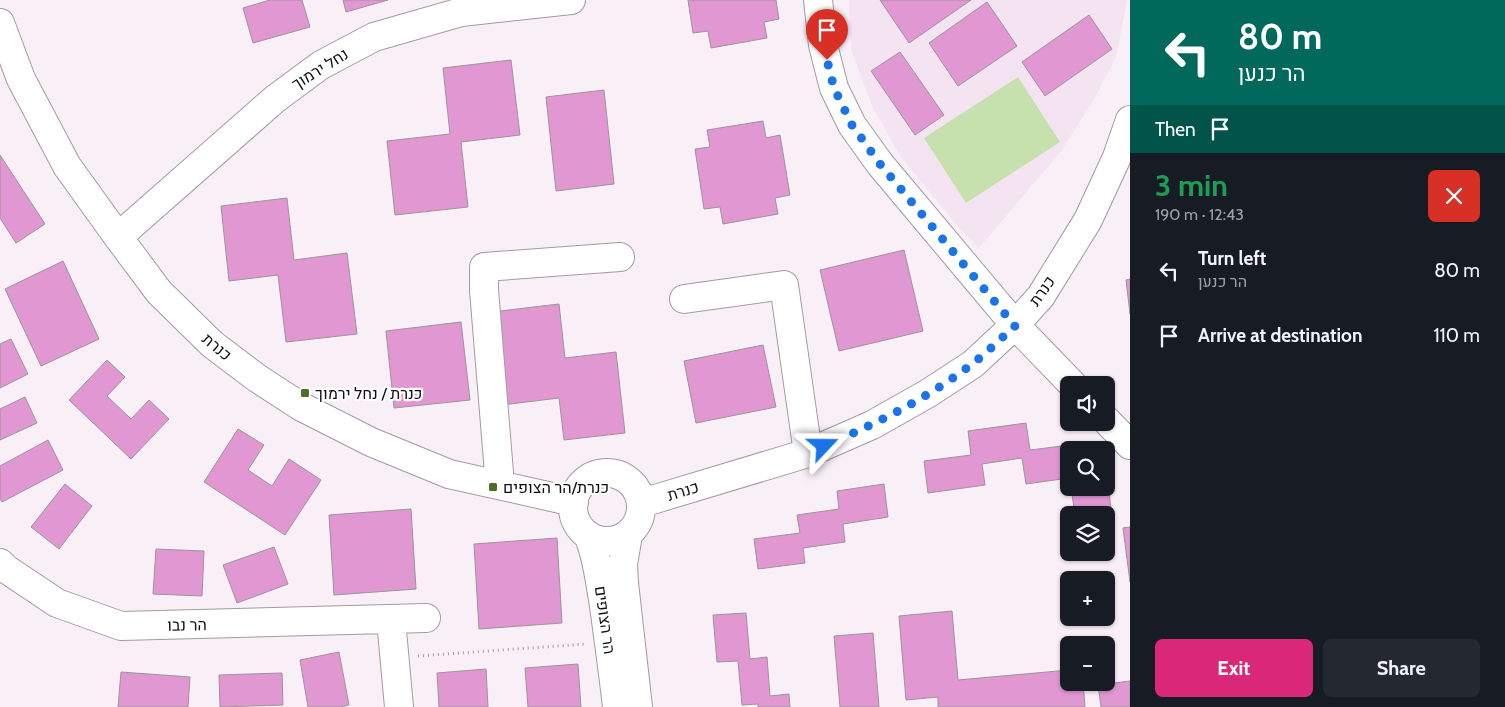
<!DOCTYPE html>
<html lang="en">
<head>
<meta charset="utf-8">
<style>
  :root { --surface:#171b24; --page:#242831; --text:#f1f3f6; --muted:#9ea1a6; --accent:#db2777 }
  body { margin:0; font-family:Cabin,Heebo,sans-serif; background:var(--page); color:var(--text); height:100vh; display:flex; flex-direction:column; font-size:19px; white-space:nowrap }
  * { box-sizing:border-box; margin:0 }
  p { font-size:16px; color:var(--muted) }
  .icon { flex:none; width:28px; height:28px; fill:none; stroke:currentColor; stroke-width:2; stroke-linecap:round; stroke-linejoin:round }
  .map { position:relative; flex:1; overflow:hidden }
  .details { display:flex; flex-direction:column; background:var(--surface); width:375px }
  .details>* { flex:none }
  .hud { background:#00695c; color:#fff; overflow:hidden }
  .controls { position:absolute; left:1060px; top:376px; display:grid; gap:10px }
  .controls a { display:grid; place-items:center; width:55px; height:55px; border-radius:8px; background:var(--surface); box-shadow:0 1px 4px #0004; font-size:25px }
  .pin { position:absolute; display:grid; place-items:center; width:42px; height:42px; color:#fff; margin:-51px -21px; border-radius:50% 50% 50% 0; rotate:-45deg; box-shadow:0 0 5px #0007 }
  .pin .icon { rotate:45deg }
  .me { position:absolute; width:55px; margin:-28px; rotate:67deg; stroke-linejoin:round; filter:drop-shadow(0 0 4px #0008) }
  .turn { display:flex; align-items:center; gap:18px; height:105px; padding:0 25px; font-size:22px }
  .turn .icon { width:65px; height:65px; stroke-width:2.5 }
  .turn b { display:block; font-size:35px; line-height:42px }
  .then { display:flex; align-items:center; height:48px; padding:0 25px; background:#0003; gap:10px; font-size:19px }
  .round { display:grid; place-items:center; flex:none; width:52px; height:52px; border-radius:8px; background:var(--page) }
  .headline { display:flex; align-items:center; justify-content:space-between; height:85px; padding:0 25px }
  h1 { font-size:30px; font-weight:700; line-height:38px; color:#1e9e55 }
  .action { display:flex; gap:10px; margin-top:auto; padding:10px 25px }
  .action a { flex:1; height:58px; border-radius:8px; background:var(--accent); color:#fff; font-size:20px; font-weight:700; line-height:58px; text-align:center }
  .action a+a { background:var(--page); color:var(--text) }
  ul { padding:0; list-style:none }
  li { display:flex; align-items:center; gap:15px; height:65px; padding:0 25px }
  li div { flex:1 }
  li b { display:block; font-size:19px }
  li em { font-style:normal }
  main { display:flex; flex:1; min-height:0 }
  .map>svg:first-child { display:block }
</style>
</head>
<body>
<main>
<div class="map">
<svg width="1130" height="707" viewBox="0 0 1130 707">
  <rect width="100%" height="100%" fill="#f9eff7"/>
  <path fill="#f4e3f0" d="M849 0H1127L1116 57 1093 101 1061 151 979 248 960 229 901 157 872 106 851 49Z"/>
  <path fill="#c6e1ad" d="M1018 77 1060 142 966 203 924 138Z"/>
  <path fill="#e197d1" stroke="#9d939a" d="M270 0H302L310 27 253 43 243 8Z
    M343 0H388L346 12Z
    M688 0H776L779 19 764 22 767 38 711 48 708 31 693 33Z
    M880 0H971L909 43Z
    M987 2 1017 46 958 86 929 43Z
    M1089 15 1112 49 1045 96 1022 62Z
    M900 52 944 115 915 135 871 71Z
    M511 60 520 135 461 142 468 207 395 215 387 141 450 134 443 68Z
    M604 90 614 184 556 191 546 97Z
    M763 121 766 138 780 135 790 195 775 198 778 214 723 224 720 207 704 209 695 149 710 147 707 130Z
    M0 155 45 224 16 243 0 218Z
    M287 198 294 260 347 253 357 334 286 342 278 275 229 281 221 206Z
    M904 250 923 331 839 351 820 270Z
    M63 261 99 339 41 366 5 289Z
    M1130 279V314L1126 280Z
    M559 304 565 358 616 352 625 433 564 440 559 398 502 405 492 312Z
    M461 322 470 400 394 408 386 331Z
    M11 339 28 374 0 388V344Z
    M763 345 776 407 696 423 684 361Z
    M107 360 125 377 107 396 131 419 149 400 169 419 131 459 69 400Z
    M25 397 37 423 0 440V409Z
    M1026 423 1030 450 1078 444 1079 450H1069V478L1026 484 1022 458 982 464 985 485 928 493 924 461 971 455 968 431Z
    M238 429 264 445 248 470 272 486 289 459 321 480 285 535 204 482Z
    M48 440 63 470 2 502 0 499V466Z
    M1106 471 1112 515H1075L1071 488H1106Z
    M65 484 92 506 59 549 31 527Z
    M884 484 888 517 843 524 845 542 803 548 805 563 758 569 754 539 800 533 797 515 839 509 837 491Z
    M411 509 416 589 334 595 329 515Z
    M1130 527V582L1123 528Z
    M557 538 562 623 479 629 474 544Z
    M274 547 288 584 237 603 223 565Z
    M156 549 204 551 202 596 153 594Z
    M952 611 958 680 1069 670V682H1083L1085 707H938V697L906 700 899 616Z
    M746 613 750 659 767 657 770 696 789 694 790 707H758V704L742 705 738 661 717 662 713 615Z
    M873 633 879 707H840L834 636Z
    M339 652 349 705 340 707H308L300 660Z
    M578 664 581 707H528L525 668Z
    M486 669 488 707H439L437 673Z
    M121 672 190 677 188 707H118Z
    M282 673 283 705 220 707 219 675Z
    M1130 681V707H1101L1098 685Z"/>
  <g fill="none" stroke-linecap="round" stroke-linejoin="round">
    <defs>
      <path id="minor" d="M818 0 823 45 834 88 852 125 880 164 1015 325 1073 385
        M0 23 21 79 67 166 118 237 159 292 212 344 257 378 300 406 371 442 449 474 574 502
        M118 237 275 99 321 65 374 37 461 12 571 0
        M684 299 784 285 808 453
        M1106 420 1130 445
        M573 507a34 34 0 1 1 68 0a34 34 0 1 1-68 0Z
        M500 485 484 290V267L620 257
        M642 503 808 453 872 425 927 394 973 364 1015 325 1041 296 1088 220 1117 157 1130 120
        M588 535C597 555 599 578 603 599 608 635 613 671 617 707
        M628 535 623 564 624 583 638 707
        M0 563 6 569 57 603 121 626 426 618
        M391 620 399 707"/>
    </defs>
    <use href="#minor" stroke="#a39aa1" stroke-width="30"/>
    <path stroke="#a49ca2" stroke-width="3" stroke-dasharray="1 4" stroke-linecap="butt" d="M418 656 586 644"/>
    <use href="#minor" stroke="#fff" stroke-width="28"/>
  </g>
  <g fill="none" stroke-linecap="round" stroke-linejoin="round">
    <path stroke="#1a73e8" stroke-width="9" stroke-dasharray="0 16.2" d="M824 446C875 424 927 399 972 364 987 353 1001 338 1015 326L880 164 852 125 834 88 827 60"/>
  </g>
  <g fill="#4c6e25" stroke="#fff" stroke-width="2">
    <rect x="300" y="388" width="10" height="10" rx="2.5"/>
    <rect x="488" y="482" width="10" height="10" rx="2.5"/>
  </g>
  <g text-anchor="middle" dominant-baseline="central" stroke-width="4.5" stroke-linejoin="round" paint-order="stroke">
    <g font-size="16" fill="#110d10" stroke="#fff">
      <text transform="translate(320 69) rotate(-32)">נחל ירמוך</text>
      <text transform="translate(1042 291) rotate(-55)">כנרת</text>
      <text transform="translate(217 347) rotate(40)">כנרת</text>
      <text transform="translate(683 491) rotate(-17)">כנרת</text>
      <text transform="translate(605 620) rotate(82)">הר הצופים</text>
      <text transform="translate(187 625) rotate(-1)">הר נבו</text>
    </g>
    <g font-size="16" fill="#110d10" stroke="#fff" text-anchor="start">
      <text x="315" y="393">כנרת / נחל ירמוך</text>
      <text x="503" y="487">כנרת/הר הצופים</text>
    </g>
  </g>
</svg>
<div class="controls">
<a><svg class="icon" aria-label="sound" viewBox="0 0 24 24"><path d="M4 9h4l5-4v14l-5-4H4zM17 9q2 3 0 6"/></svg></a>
<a><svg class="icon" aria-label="search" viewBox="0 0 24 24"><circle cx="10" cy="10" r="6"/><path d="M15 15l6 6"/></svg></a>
<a><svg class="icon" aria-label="layers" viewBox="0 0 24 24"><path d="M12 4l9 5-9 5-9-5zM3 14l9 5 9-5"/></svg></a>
<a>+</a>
<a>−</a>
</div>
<div class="pin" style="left:827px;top:60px;background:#d93025"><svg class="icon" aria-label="arrive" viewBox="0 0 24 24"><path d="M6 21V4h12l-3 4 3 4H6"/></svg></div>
<svg class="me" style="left:824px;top:446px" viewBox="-20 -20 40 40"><path d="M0-17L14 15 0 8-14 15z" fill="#1a73e8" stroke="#fff" stroke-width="4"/></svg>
</div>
<section class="details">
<div class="hud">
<div class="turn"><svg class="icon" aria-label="left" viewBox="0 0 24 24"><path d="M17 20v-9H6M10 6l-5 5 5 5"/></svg><div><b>80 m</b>הר כנען</div></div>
<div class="then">Then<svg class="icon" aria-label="arrive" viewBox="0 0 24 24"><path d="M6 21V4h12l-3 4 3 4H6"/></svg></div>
</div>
<div class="headline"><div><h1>3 min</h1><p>190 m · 12:43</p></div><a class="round" style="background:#d93025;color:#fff"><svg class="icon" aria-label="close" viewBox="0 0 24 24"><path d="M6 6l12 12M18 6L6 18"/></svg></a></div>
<ul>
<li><svg class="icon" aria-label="left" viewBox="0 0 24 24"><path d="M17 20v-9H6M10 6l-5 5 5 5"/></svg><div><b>Turn left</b><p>הר כנען</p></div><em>80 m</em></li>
<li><svg class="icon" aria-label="arrive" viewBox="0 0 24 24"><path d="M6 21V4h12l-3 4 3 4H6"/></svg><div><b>Arrive at destination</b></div><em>110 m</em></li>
</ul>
<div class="action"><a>Exit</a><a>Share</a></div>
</section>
</main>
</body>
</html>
